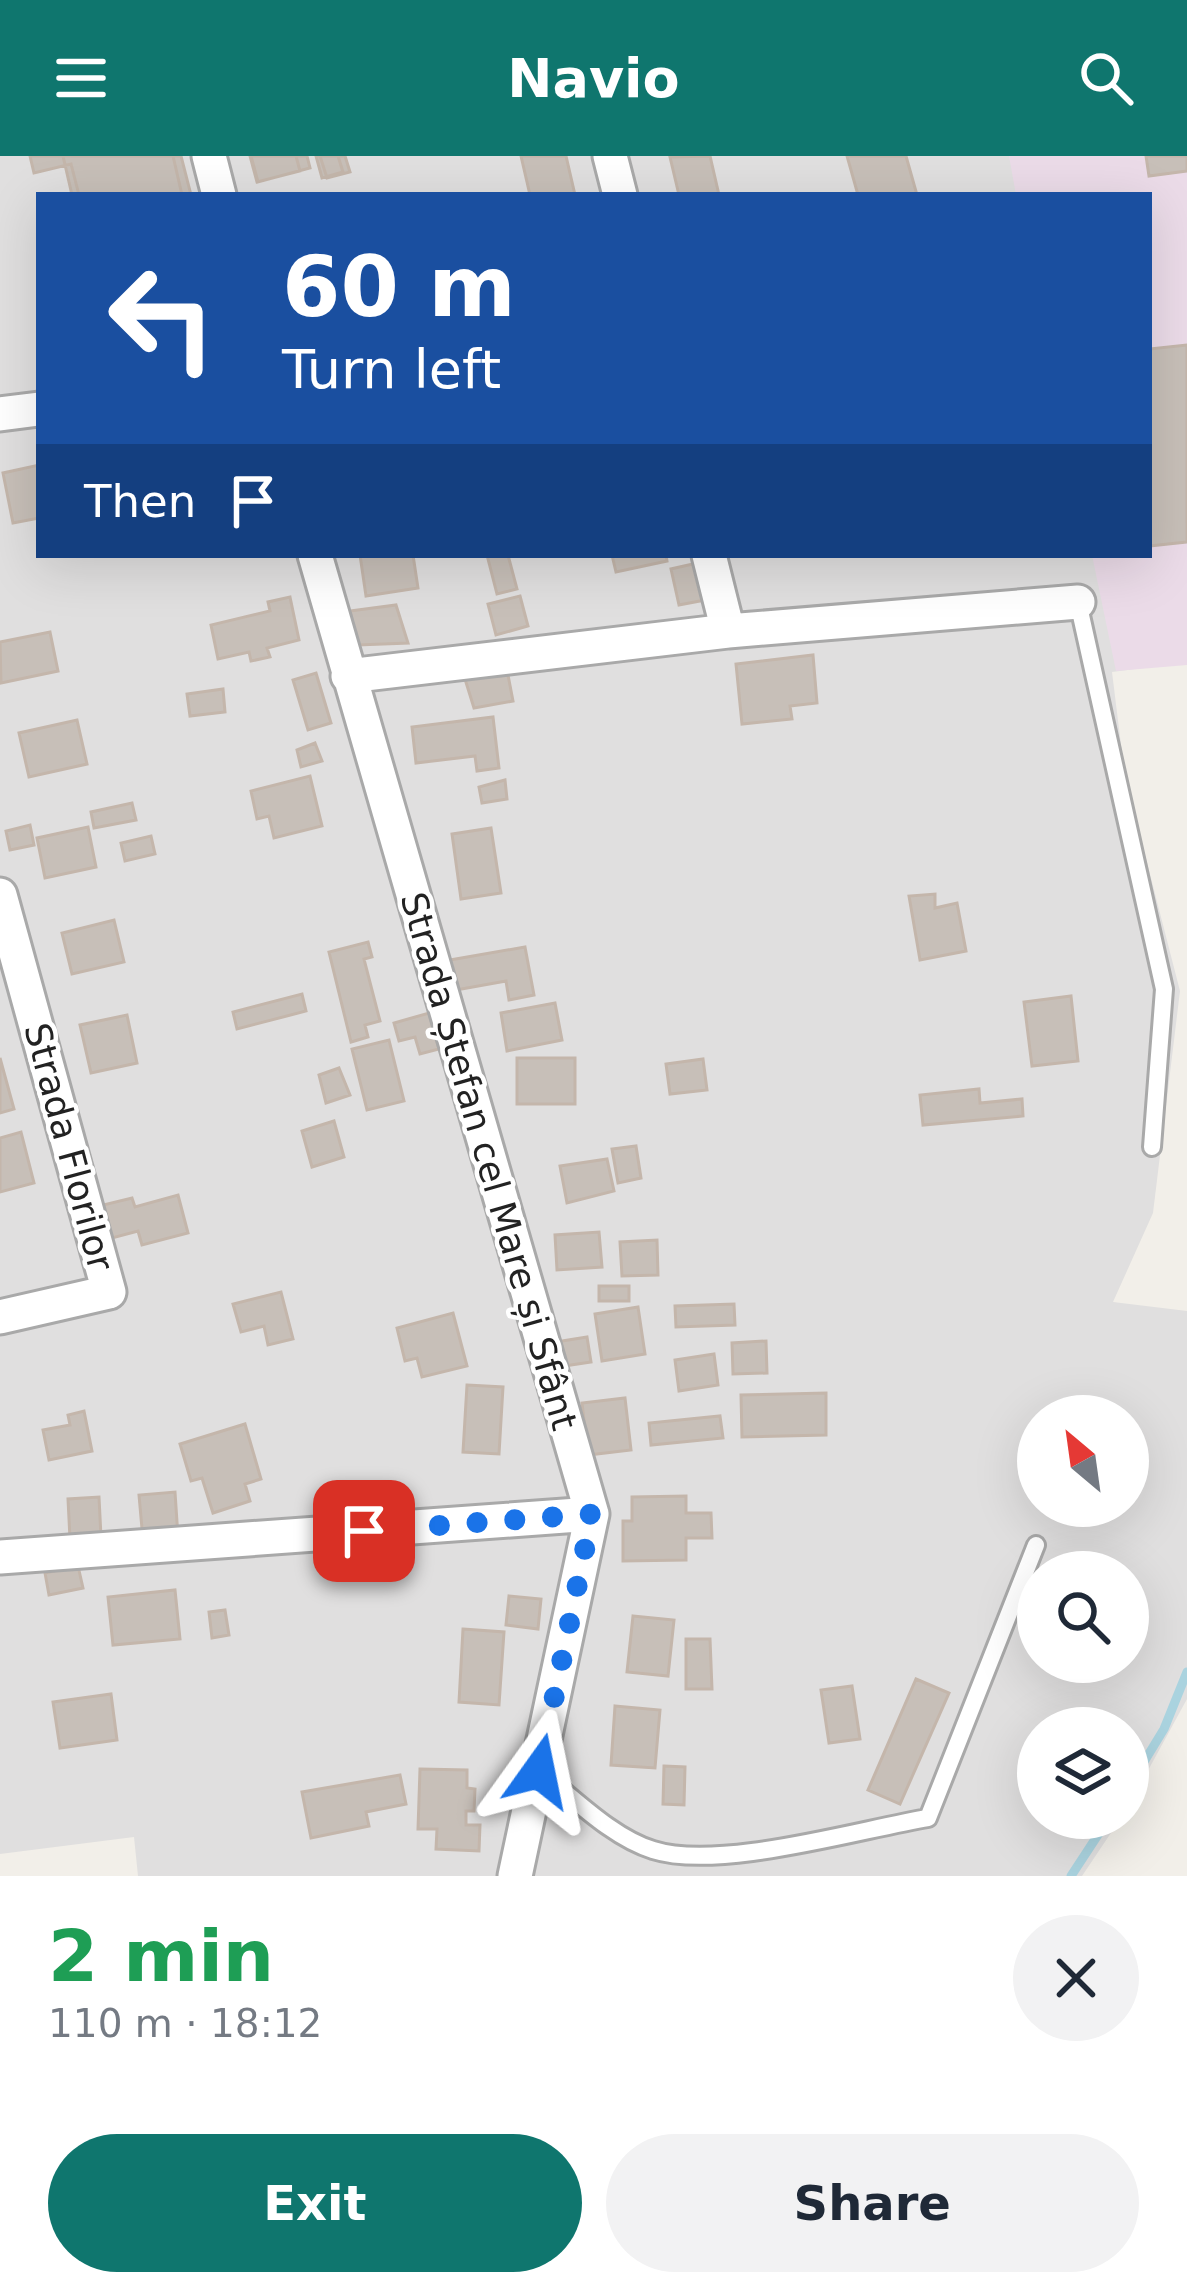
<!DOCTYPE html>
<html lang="en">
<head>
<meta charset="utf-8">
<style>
  :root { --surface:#fff; --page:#f2f2f3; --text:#1f2937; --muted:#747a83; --accent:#0f766e }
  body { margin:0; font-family:"DejaVu Sans",sans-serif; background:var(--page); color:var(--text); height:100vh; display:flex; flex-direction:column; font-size:45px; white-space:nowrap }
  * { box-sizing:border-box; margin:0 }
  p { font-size:39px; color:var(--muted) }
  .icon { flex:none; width:66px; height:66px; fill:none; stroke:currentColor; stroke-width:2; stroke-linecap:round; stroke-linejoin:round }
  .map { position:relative; height:1720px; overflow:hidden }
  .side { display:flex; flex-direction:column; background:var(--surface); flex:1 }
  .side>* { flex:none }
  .guide { position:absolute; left:36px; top:36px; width:1116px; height:366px; border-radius:0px; box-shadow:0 12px 48px #0002; background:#1a4fa0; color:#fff; overflow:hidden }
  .needle { width:78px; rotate:331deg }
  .controls { position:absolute; left:1017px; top:1239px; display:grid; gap:24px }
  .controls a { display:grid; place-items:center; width:132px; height:132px; border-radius:50%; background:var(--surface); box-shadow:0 12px 48px #0002; font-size:60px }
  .pin { position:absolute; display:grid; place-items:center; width:102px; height:102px; color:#fff; margin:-51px; border-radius:24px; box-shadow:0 6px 18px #0006 }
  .me { position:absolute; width:132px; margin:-66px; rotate:12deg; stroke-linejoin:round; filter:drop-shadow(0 0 9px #0008) }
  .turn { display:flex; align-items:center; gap:42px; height:252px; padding:0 48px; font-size:54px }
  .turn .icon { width:156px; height:156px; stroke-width:2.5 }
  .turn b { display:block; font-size:84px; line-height:102px }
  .then { display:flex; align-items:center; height:114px; padding:0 48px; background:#0003; gap:24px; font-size:45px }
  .round { display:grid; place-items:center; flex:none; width:126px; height:126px; border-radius:63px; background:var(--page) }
  .summary { display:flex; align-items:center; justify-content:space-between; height:204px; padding:0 48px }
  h1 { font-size:72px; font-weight:700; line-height:90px; color:#1e9e55 }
  .cta { display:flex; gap:24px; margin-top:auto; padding:24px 48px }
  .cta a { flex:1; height:138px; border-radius:72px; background:var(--accent); color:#fff; font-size:48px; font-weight:700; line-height:138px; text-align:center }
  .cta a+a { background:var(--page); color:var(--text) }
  header { display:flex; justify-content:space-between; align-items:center; height:156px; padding:0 48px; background:var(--accent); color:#fff; font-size:54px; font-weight:700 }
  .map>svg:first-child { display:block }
</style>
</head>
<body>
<header><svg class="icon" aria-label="menu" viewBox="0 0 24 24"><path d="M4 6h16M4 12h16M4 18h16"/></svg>Navio<svg class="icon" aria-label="search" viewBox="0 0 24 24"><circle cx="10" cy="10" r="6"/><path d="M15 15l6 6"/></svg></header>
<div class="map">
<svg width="1187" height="1720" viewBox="0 0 1187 1720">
  <rect width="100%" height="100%" fill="#f2efe9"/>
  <path fill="#e0dfdf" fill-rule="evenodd" d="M0 0H1187V506L1112 516 1125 621 1180 835 1153 1057 1113 1146 1187 1155V1543L1128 1651V1572H1038V1662H1121L1082 1720H138L134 1681 0 1698ZM39 39H1149V399H39ZM1038 1260H1128V1350H1038ZM1038 1416H1128V1506H1038Z"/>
  <path fill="#ebdbe8" d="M1009 0H1187V509L1116 515 1092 399H1149V39H1016Z"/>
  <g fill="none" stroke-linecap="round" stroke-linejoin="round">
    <path stroke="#aad3df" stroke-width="9" d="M1128 1632 1164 1573 1187 1516
      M1071 1720 1109 1662"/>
  </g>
  <path fill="#c7bfb8" stroke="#c4b6ab" stroke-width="3" d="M30 0H181L191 39H79L71 8 34 17Z
    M63 0H173L182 39H72Z
    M250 0H296L300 15 257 26Z
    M251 0H307L310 12 258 26Z
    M316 0H338L343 16 322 22Z
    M320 0H345L350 16 327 22Z
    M521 0H566L575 39H530Z
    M710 0 719 39H679L670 1Z
    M847 0H906L917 39H858Z
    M1146 0H1187V15L1149 20Z
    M1187 189V386L1149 390V193Z
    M39 309V362L13 367 3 317Z
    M360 399H413L418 432 366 440Z
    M487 399H508L517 433 497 438Z
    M612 399H666L667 405 616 416Z
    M697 407 705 444 679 449 671 413Z
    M520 440 528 470 496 479 488 448Z
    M290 441 299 484 267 492 270 501 251 505 249 496 218 503 211 469 270 455 268 446Z
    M396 449 408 487 358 489 350 455Z
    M50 476 58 515 1 527 0 486Z
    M813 499 817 547 790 550 792 563 742 568 736 508Z
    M316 517 331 567 308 574 293 524Z
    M508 519 513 545 474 552 465 523Z
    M223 533 225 556 190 560 187 538Z
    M493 561 499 612 477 615 475 600 416 607 412 571Z
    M77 564 87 608 29 621 19 577Z
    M315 587 322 605 301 611 297 594Z
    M310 620 322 670 274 682 269 660 257 663 251 635Z
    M505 624 507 643 482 647 479 631Z
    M132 647 136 664 94 672 91 656Z
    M30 669 34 689 10 694 6 675Z
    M88 671 96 711 45 722 37 682Z
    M491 672 501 737 461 743 452 678Z
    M151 680 155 698 125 705 121 687Z
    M935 738V752L957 747 966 795 920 804 909 740Z
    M114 764 124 806 72 818 62 777Z
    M368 786 372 801 364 803 380 865 365 869 368 881 351 886 329 796Z
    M525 791 534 839 509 844 506 825 456 834 450 804Z
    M302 838 306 855 237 873 233 856Z
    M1071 840 1078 905 1032 910 1024 846Z
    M555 847 562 884 507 895 501 857Z
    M429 857 439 893 420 898 415 881 399 885 394 867Z
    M127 859 137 907 91 917 80 869Z
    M389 884 404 945 367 954 352 893Z
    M0 902 14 953 0 957Z
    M517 902H575V948H517Z
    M703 903 707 934 670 938 666 908Z
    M339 912 350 939 326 947 319 919Z
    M979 933 980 947 1022 943 1023 960 923 969 920 939Z
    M334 965 344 1001 312 1011 302 975Z
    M21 976 34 1027 0 1036V982Z
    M636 990 641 1022 618 1027 612 993Z
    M607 1003 614 1035 567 1047 560 1010Z
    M178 1039 188 1077 142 1089 138 1075 112 1082 103 1049 132 1042 135 1051Z
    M599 1076 602 1111 557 1114 555 1079Z
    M657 1084 658 1119 622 1120 620 1086Z
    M599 1130H629V1145H599Z
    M281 1136 293 1183 268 1189 264 1170 241 1176 233 1148Z
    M734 1148 735 1169 676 1171 675 1150Z
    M638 1151 645 1198 602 1205 595 1158Z
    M453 1157 467 1210 422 1221 417 1202 405 1205 397 1172Z
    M587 1181 591 1206 564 1210 556 1186Z
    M766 1185 767 1217 733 1218 732 1187Z
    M714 1198 718 1229 679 1235 675 1204Z
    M467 1229 503 1231 499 1298 463 1296Z
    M826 1237V1279L742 1281 741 1239Z
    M625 1242 631 1294 588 1299 582 1247Z
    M84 1255 92 1295 49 1304 43 1274 70 1269 68 1259Z
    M720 1260 723 1282 651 1289 649 1267Z
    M245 1268 261 1323 245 1328 250 1345 213 1357 202 1322 191 1325 180 1288Z
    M175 1336 178 1381 143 1384 139 1339Z
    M686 1340V1357H711L712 1382H686V1404L623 1405V1365H632V1341Z
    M99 1341 101 1381 70 1383 68 1343Z
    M78 1410 83 1432 49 1439 45 1417Z
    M175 1434 180 1483 113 1489 108 1441Z
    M509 1440 541 1443 538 1473 506 1469Z
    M225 1454 229 1479 212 1482 209 1456Z
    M633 1460 674 1464 668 1520 627 1516Z
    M463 1473 504 1476 499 1549 459 1546Z
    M686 1483H710L712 1533H686Z
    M916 1523 949 1537 900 1648 868 1634Z
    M852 1530 860 1583 829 1587 821 1534Z
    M111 1538 117 1584 60 1592 53 1546Z
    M615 1550 660 1554 655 1612 611 1609Z
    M664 1610 685 1611 684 1649 663 1648Z
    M420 1613 467 1614V1632L475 1633 474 1655H466V1669H480L479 1695 436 1693 437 1673H418Z
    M400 1619 406 1648 366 1656 369 1670 311 1682 302 1636Z"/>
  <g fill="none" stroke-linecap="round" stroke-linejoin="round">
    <defs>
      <path id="service" d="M1078 446 1164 833 1152 991
        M539 1615C573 1641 611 1681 653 1694 719 1715 857 1674 928 1662L1036 1389"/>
      <path id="minor" d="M209 0 219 39
        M610 0 620 39
        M0 258 39 253
        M315 399 592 1358 515 1720
        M709 399 728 475
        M348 520 728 475 1078 446
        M0 739 109 1136 0 1161
        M0 1401 592 1358"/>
    </defs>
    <use href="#service" stroke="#a9a9a9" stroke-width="22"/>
    <use href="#minor" stroke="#a9a9a9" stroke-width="39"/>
    <use href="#service" stroke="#fff" stroke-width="16"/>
    <use href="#minor" stroke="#fff" stroke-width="33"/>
  </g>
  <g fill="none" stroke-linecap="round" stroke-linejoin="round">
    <path stroke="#1a73e8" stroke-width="21" stroke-dasharray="0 37.8" d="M364 1375 592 1358 539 1615"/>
  </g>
  <g text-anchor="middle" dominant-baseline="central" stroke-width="9" stroke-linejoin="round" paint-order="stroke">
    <g font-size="36" fill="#222" stroke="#fff">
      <text transform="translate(69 991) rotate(75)">Strada Florilor</text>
      <text transform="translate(489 1005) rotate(74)">Strada Ștefan cel Mare și Sfânt</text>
    </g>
  </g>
</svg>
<div class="controls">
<a><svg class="needle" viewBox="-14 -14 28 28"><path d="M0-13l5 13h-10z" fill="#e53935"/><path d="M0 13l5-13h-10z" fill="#747a83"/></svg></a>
<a><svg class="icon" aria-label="search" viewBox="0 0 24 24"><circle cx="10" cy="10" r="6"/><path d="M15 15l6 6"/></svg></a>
<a><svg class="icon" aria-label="layers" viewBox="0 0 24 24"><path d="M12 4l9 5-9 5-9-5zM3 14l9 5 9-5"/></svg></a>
</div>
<div class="pin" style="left:364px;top:1375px;background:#d93025"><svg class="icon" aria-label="arrive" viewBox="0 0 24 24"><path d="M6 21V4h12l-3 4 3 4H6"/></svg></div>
<svg class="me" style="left:539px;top:1615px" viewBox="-20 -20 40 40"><path d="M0-17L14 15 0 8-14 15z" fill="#1a73e8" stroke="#fff" stroke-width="4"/></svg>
<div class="guide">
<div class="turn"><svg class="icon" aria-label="left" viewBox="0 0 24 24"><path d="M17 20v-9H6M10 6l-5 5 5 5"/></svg><div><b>60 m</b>Turn left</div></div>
<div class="then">Then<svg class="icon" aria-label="arrive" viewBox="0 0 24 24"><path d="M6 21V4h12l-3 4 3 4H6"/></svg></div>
</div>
</div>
<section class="side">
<div class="summary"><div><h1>2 min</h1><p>110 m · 18:12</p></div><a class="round"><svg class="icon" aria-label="close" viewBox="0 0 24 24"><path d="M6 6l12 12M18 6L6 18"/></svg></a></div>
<div class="cta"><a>Exit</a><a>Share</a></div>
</section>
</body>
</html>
